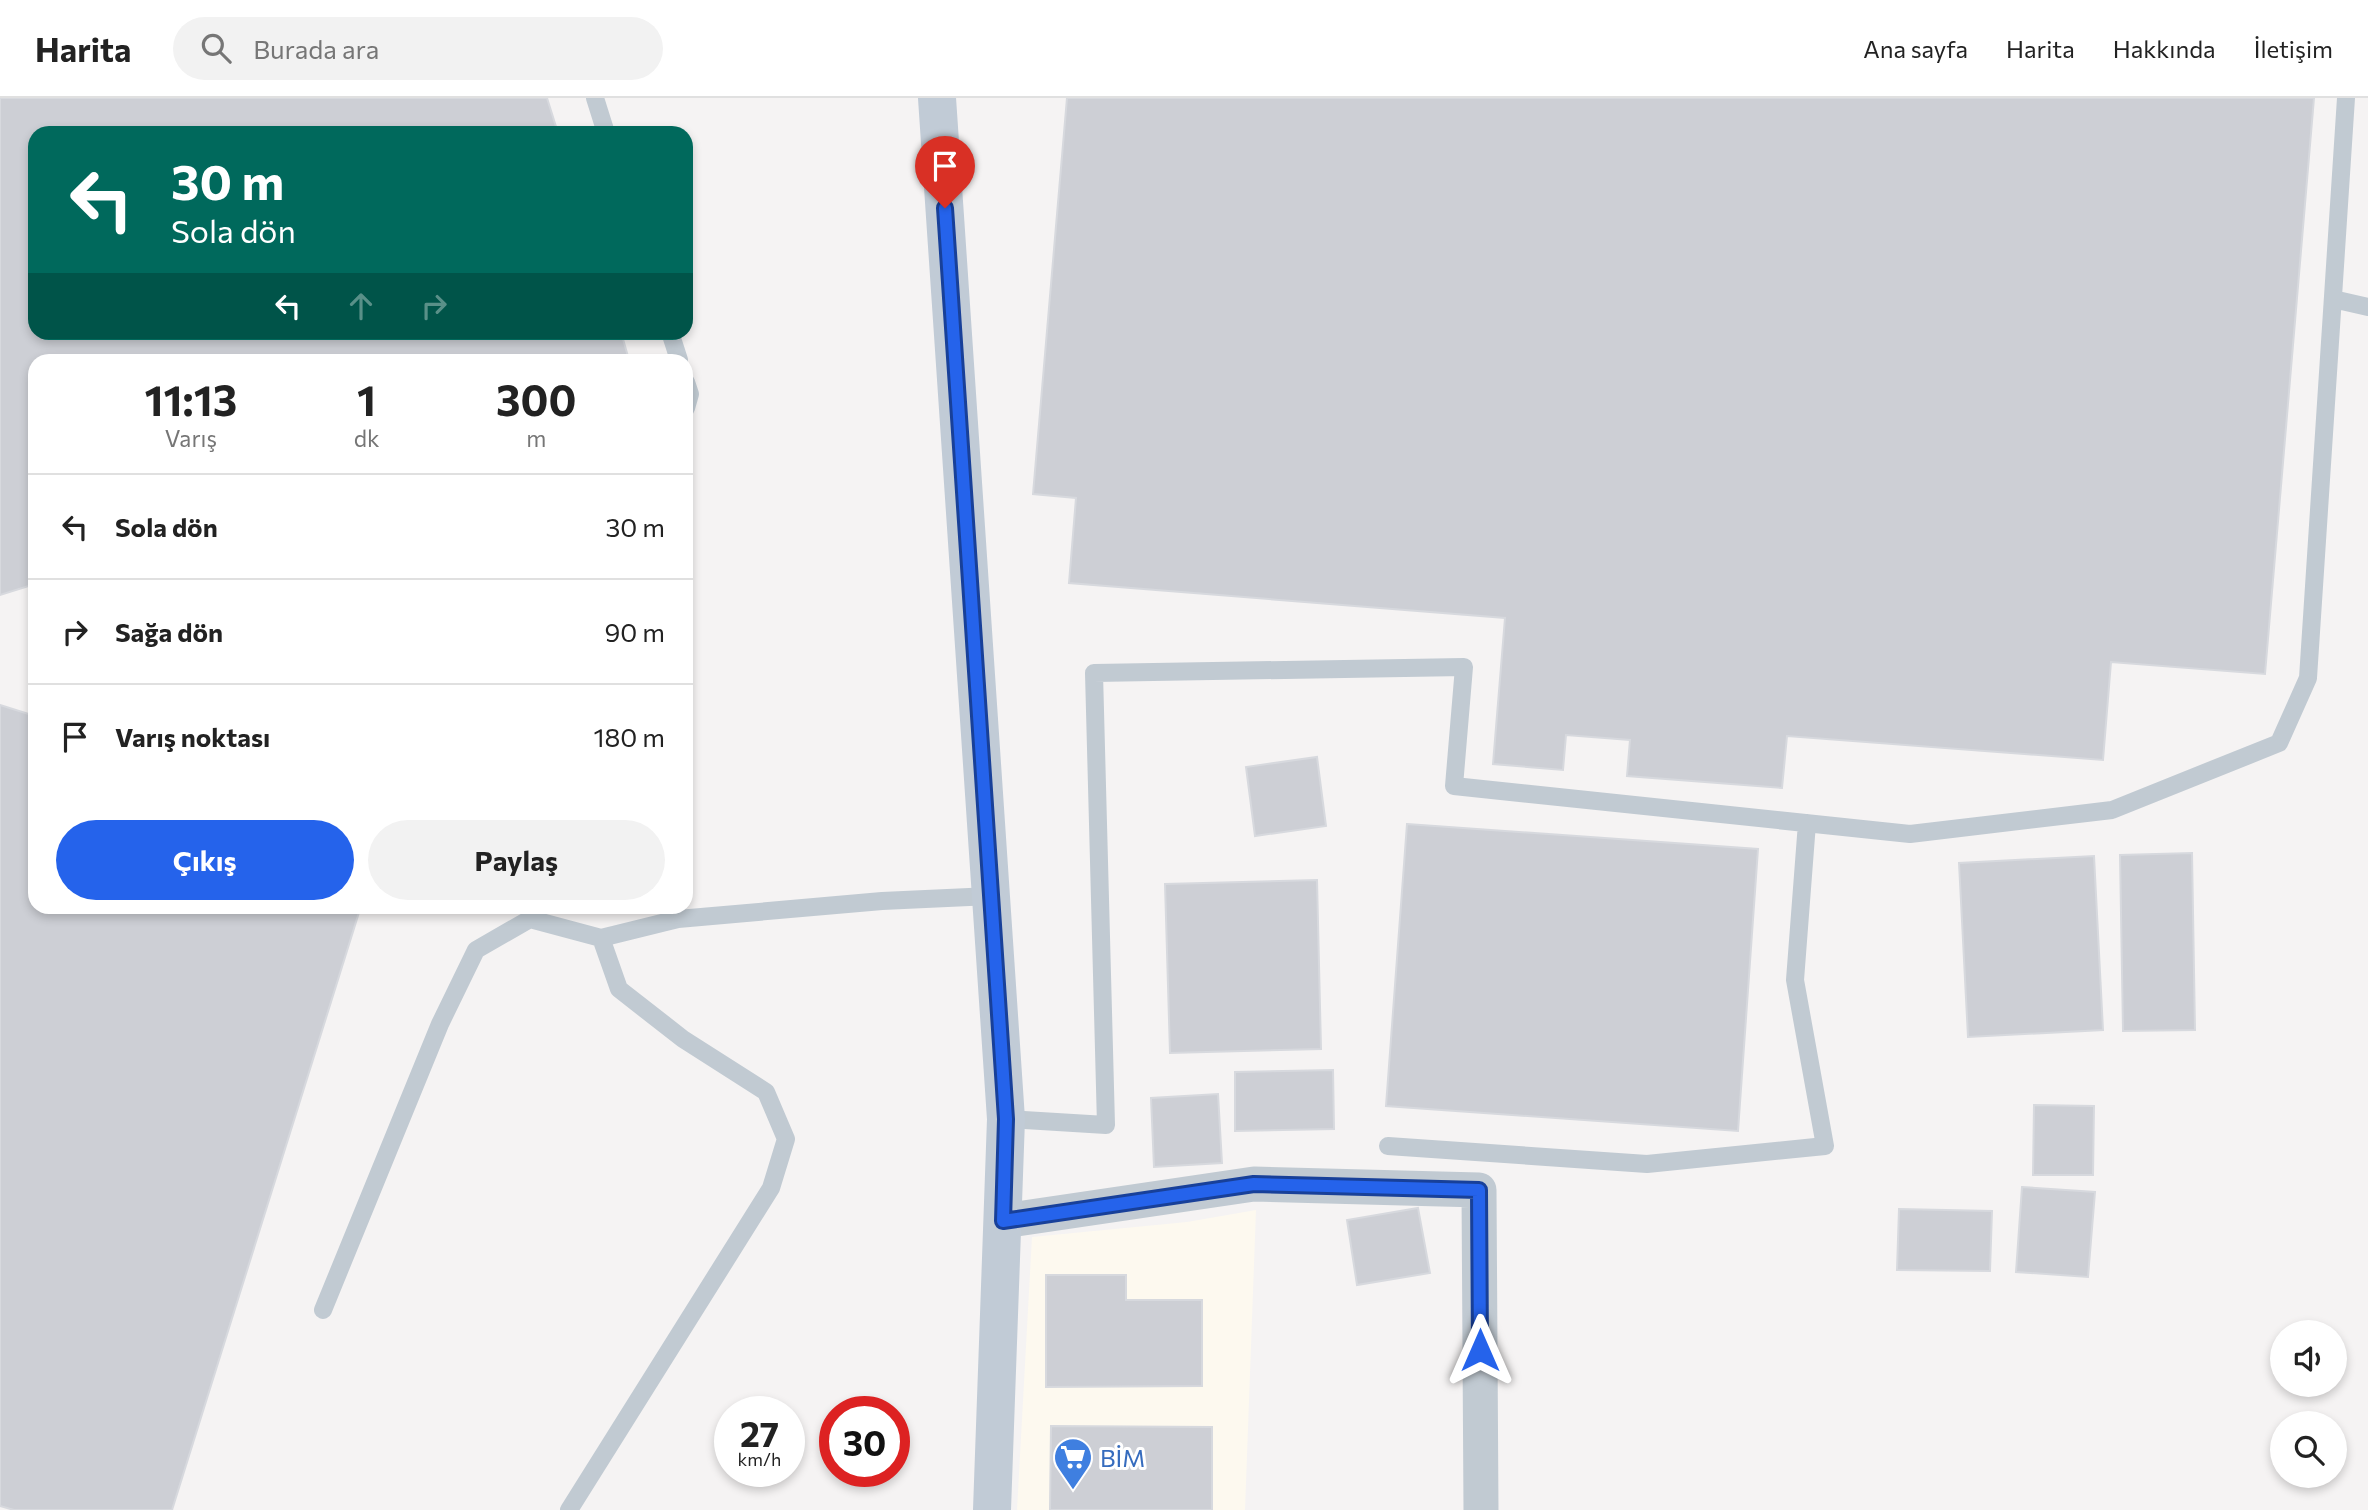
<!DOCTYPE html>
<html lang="tr">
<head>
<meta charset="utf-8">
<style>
  :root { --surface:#fff; --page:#f2f2f2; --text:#222; --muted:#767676; --line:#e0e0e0; --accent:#2563eb }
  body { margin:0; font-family:Commissioner,sans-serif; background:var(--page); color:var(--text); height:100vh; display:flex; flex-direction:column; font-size:26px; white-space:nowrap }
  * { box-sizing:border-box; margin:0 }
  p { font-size:23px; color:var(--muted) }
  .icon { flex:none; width:38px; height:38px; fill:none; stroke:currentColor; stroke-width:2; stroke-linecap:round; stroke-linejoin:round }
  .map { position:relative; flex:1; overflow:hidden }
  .details { position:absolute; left:28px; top:256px; width:665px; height:560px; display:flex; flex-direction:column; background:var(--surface); border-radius:21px; box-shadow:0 4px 10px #0003 }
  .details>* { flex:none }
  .banner { position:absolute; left:28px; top:28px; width:665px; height:214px; border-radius:21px; box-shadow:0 4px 10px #0003; background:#00695c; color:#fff; overflow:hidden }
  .fabs { position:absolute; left:2270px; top:1222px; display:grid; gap:14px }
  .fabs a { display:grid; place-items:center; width:77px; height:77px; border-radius:50%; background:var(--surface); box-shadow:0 4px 10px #0003; font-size:35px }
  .speed { position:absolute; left:714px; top:1298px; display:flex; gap:14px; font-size:35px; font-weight:700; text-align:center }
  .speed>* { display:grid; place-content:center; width:91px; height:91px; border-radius:50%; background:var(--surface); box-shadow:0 4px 10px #0003; line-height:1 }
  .speed small { font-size:18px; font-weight:400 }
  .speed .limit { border:10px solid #d22; background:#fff; color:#111 }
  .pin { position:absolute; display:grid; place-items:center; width:60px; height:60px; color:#fff; margin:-72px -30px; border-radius:50% 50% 50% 0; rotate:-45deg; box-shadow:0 0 7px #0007 }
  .pin .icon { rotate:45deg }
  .me { position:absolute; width:77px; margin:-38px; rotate:0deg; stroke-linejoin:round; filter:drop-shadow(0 0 5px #0008) }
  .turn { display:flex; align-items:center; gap:24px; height:147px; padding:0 28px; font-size:32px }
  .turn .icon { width:91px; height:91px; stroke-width:2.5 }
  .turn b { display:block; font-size:49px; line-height:60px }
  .lanes { display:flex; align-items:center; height:66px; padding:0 28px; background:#0003; justify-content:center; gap:35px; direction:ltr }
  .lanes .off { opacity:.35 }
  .eta { display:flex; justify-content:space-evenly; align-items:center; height:119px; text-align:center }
  .eta b { font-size:42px; font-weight:700; line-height:49px }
  .primary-button { display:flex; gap:14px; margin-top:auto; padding:14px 28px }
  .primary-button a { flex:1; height:80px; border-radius:42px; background:var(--accent); color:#fff; font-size:28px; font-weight:700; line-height:80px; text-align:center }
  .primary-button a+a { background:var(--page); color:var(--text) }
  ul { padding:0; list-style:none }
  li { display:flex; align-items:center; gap:21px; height:105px; padding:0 28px; border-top:2px solid var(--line) }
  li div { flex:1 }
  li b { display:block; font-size:26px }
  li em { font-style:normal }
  header { display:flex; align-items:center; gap:42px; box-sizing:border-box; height:98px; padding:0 35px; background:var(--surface); border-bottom:2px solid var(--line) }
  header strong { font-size:33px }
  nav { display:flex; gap:38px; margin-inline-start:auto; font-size:24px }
  .search { width:490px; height:63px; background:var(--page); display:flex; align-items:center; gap:18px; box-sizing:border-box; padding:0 24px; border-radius:38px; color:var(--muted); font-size:26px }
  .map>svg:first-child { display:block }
</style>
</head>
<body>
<header>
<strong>Harita</strong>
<div class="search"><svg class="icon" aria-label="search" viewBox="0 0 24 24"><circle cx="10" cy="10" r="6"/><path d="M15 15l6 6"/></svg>Burada ara</div>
<nav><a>Ana sayfa</a><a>Harita</a><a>Hakkında</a><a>İletişim</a></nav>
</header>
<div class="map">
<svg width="2368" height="1412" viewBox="0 0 2368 1412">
  <rect width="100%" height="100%" fill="#f5f3f3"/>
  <path fill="#fdf9ef" d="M1256 1112 1245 1412H1017L1032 1139 1187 1124Z"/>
  <path fill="#cdcfd5" stroke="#d7d9de" stroke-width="2" d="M0 0H547L558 35H35V234H621L629 262H35V486L0 497Z
    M1067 0H2314L2265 576 2111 564 2103 662 1787 638 1782 690 1627 678 1630 642 1566 637 1563 672 1493 666 1505 520 1069 485 1076 400 1033 396Z
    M0 607 35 618V808H361L172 1412H14L0 1408Z
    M1317 659 1326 728 1255 738 1246 669Z
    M1407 726 1758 751 1738 1033 1386 1008Z
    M2192 755 2195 932 2123 933 2120 757Z
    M2094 758 2103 932 1968 939 1959 765Z
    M1317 782 1321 951 1170 955 1165 786Z
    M1333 972 1334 1031 1235 1033V974Z
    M1218 996 1222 1065 1154 1069 1151 1000Z
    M2034 1007 2094 1008 2093 1077H2033Z
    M2022 1089 2095 1094 2088 1179 2016 1174Z
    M1418 1110 1430 1175 1357 1187 1347 1122Z
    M1899 1111 1992 1113 1990 1173 1897 1172Z
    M1046 1177H1126V1202H1202V1288L1046 1289Z
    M1051 1328 1212 1329V1412H1050Z"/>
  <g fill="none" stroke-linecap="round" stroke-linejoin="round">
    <path stroke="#c1cad2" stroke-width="18" d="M595 0 606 35
      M2333 201 2368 209
      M670 234 679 262
      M686 284 690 296 686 310
      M1006 1021 1106 1027 1094 575 1464 569 1454 688 1910 736 2112 712 2279 645 2308 580 2346 0
      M1388 1048 1647 1066 1825 1048 1795 882 1807 725
      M323 1212 440 926 476 852 530 821 601 840 678 821 882 803 991 798
      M569 1412 771 1090 786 1041 766 994 683 941 619 891 601 840"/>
    <path stroke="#c1cad2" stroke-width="35" d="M1003 1123 1254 1086 1479 1092 1481 1412"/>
    <path stroke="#c1cbd6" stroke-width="38" d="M937 0 1006 1021 992 1412"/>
  </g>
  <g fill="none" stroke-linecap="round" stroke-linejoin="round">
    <defs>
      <path id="route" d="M945 110 1006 1021 1003 1123 1254 1086 1479 1092 1480 1252"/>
    </defs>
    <use href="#route" stroke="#184099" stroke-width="18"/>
    <use href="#route" stroke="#2563eb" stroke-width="12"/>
  </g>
  <defs>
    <symbol id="supermarket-pin" viewBox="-11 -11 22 30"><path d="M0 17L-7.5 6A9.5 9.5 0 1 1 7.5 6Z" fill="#3f7fe0" stroke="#fff"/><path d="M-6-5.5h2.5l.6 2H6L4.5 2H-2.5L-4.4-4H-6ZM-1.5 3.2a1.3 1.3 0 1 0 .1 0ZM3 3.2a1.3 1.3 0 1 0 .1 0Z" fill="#fff"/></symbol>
  </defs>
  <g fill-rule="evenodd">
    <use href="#supermarket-pin" x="1051" y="1337" width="44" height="60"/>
  </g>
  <g text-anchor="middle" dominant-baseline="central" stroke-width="6" stroke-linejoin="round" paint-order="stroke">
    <g font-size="24" fill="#366cbe" stroke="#fff" text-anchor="start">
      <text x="1100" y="1359">BİM</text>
    </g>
  </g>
</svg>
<div class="fabs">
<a><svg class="icon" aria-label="sound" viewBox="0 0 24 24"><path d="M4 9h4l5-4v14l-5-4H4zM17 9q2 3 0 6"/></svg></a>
<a><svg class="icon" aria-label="search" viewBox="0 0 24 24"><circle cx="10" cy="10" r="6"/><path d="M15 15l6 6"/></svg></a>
</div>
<div class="speed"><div>27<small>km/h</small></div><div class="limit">30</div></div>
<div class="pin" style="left:945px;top:110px;background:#d93025"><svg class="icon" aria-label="arrive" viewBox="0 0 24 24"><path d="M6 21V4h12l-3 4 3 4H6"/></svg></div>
<svg class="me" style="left:1480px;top:1252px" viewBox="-20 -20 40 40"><path d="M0-17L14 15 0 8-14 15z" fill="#2563eb" stroke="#fff" stroke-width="4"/></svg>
<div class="banner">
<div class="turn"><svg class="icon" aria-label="left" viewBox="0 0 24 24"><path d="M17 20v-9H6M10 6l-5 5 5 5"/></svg><div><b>30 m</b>Sola dön</div></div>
<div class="lanes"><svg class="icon" aria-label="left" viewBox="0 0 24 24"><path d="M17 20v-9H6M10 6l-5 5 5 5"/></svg><svg class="icon off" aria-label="ahead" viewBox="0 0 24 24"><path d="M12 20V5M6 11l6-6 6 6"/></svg><svg class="icon off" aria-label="right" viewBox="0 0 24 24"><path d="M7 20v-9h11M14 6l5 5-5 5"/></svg></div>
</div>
<section class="details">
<div class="eta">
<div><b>11:13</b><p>Varış</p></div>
<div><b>1</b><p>dk</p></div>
<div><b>300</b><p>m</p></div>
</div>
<ul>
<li><svg class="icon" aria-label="left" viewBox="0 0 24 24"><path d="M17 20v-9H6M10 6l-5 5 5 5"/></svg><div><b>Sola dön</b></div><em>30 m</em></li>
<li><svg class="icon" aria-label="right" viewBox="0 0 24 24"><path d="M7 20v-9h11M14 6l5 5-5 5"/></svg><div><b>Sağa dön</b></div><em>90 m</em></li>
<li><svg class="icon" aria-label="arrive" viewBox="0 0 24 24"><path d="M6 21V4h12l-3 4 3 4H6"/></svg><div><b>Varış noktası</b></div><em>180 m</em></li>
</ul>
<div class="primary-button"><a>Çıkış</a><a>Paylaş</a></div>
</section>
</div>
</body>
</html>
